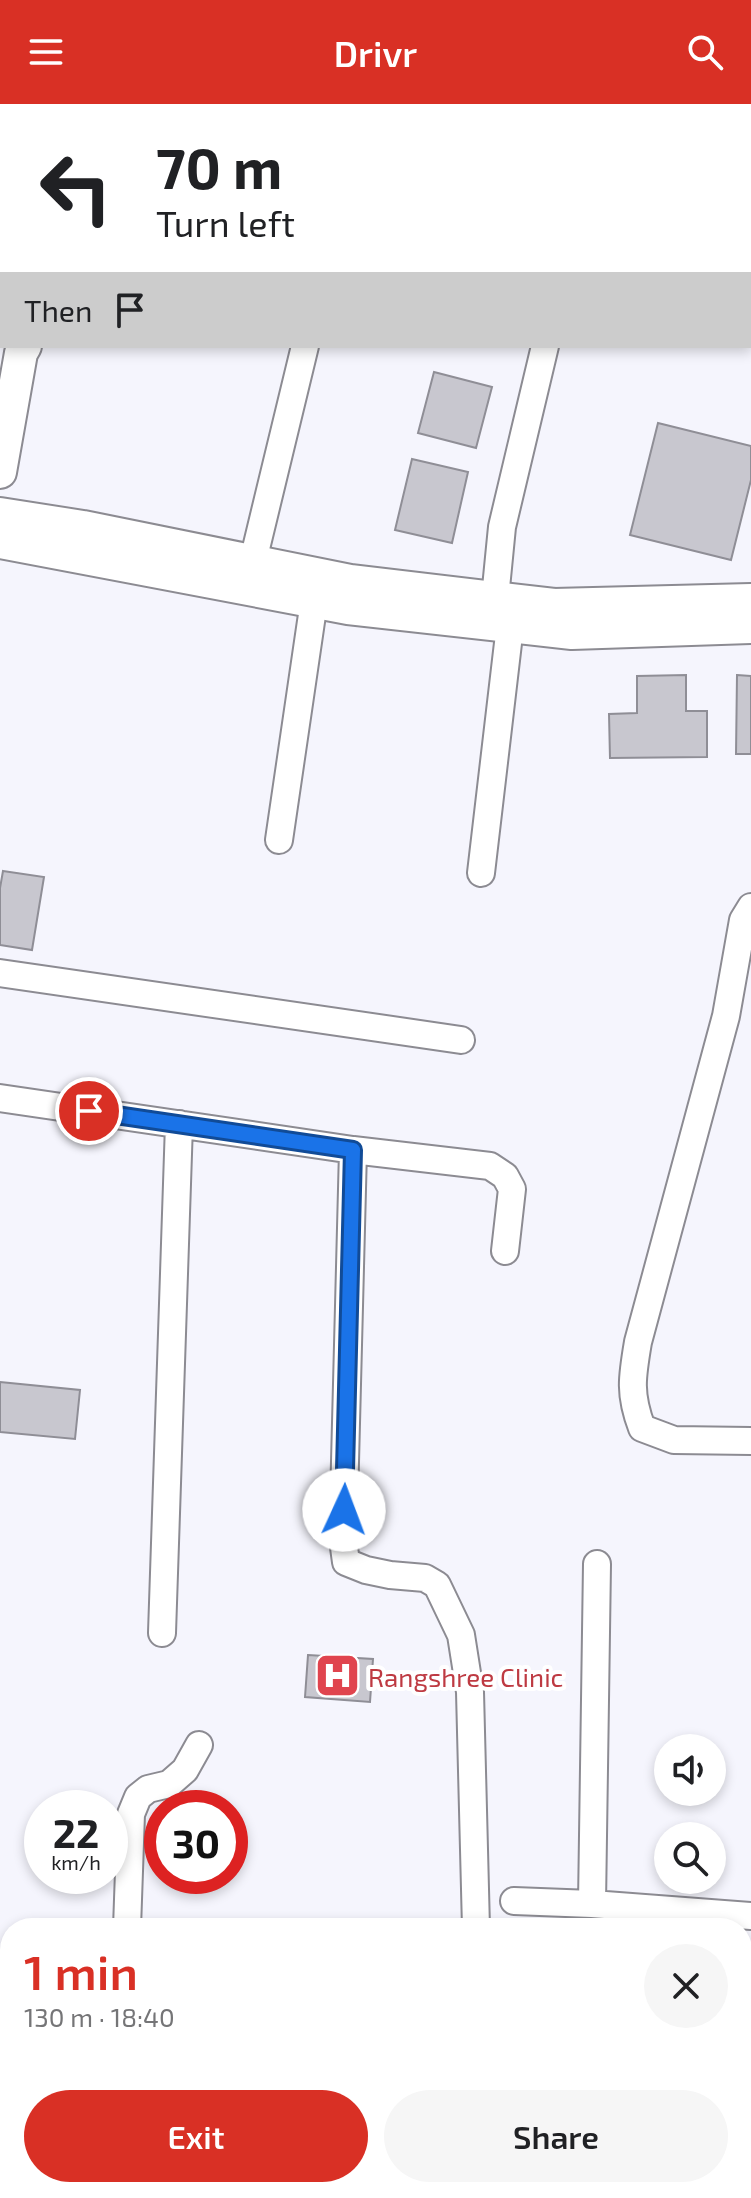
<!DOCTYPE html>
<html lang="en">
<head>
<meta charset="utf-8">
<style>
  :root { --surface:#fff; --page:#f6f6f6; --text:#202124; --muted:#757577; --accent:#d93025 }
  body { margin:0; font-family:"Exo 2",sans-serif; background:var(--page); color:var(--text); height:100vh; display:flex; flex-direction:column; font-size:30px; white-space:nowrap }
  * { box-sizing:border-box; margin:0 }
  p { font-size:26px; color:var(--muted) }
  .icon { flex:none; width:44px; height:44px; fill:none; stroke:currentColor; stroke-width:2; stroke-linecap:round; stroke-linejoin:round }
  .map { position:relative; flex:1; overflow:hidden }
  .details { position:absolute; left:0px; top:1814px; width:752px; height:280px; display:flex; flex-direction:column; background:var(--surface); border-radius:32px 32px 0 0; box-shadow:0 4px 12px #0003 }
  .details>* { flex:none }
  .top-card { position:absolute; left:0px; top:0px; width:752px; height:244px; box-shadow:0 4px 12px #0003; background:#fff; color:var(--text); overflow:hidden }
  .fabs { position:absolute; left:654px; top:1630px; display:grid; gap:16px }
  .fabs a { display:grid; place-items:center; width:72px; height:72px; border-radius:50%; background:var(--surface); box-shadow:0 4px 12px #0003; font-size:40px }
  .speed { position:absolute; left:24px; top:1686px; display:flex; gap:16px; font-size:40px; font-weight:700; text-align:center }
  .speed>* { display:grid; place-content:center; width:104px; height:104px; border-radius:50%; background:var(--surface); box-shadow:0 4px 12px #0003; line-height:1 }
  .speed small { font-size:20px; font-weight:400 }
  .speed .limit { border:12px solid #d22; background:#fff; color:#111 }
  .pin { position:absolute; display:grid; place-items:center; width:68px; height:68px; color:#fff; margin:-34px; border:4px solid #fff; border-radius:50%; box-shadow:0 2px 8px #0007 }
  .me { position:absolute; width:88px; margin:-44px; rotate:2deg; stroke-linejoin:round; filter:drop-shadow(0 0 6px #0008) }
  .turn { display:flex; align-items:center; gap:28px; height:168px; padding:0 24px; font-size:36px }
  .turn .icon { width:104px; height:104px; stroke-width:2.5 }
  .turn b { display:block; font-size:56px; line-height:68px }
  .then { display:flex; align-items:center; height:76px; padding:0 24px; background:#0003; gap:16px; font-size:30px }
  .round { display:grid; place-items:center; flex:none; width:84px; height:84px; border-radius:42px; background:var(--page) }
  .head { display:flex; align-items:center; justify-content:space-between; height:136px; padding:0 24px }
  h1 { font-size:48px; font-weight:600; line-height:60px; color:var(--accent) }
  .cta { display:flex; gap:16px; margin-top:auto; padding:16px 24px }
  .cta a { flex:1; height:92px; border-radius:48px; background:var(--accent); color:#fff; font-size:32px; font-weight:600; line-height:92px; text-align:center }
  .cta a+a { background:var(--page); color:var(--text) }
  header { display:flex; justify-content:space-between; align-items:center; height:104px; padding:0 24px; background:var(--accent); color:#fff; font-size:36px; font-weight:600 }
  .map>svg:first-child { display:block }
</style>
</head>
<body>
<header><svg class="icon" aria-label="menu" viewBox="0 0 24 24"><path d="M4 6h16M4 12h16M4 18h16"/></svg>Drivr<svg class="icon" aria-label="search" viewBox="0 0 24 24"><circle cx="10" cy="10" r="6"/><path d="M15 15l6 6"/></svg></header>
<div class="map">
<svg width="751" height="2094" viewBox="0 0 751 2094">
  <rect width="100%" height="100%" fill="#f5f5fd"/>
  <path fill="#c8c7cf" stroke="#8f8e96" stroke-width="2" d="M434 268 492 283 476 344 418 329Z
    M658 319 751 342V376L731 456 630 431Z
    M412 355 468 368 452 439 395 426Z
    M686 571V607H707V653L610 654 609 610 637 609V572Z
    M737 571 751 572V650H736Z
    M3 767 44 773 32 846 0 841V784Z
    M0 1278 80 1286 75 1335 0 1328Z
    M308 1551 373 1555 370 1598 305 1593Z
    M742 2076H751V2094H694L695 2084H742Z
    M604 2084 678 2085 677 2094H603Z
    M71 2087 142 2088V2094H71Z"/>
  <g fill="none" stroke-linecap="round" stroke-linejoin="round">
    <defs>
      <path id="minor" d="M616 2 617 0
        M253 457 305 242
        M495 494 502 423 545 242
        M279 736 314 497
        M481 769 510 522
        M751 803 743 816 726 912 638 1238C632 1273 629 1290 642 1324L674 1336 751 1337
        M0 869 461 936
        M0 994 353 1046 490 1062 505 1072 512 1085 505 1147
        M353 1046 343 1436 346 1458 366 1466 390 1471 425 1474 437 1481 461 1531 470 1588 476 1824
        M597 1460 592 1800 751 1812
        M162 1529 179 1020
        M514 1797 592 1800
        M127 1824 131 1710 138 1693 148 1685 169 1680 185 1666 199 1641"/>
      <path id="tertiary" d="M141 2 143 0
        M0 368 21 249 25 242
        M0 410 83 423 350 477 554 501 751 496
        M0 438 348 504 572 529 751 523
        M742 2018H751
        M0 2024 10 2025"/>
    </defs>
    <use href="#minor" stroke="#8c8b92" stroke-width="30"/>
    <use href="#tertiary" stroke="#8c8b92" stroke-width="36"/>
    <use href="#minor" stroke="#fff" stroke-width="26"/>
    <use href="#tertiary" stroke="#fff" stroke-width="32"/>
  </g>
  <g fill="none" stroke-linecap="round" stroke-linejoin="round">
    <defs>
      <path id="route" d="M89 1007 353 1046 344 1406"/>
    </defs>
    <use href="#route" stroke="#114b97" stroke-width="20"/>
    <use href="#route" stroke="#1a73e8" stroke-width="14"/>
  </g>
  <defs>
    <symbol id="hospital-square" viewBox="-11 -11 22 22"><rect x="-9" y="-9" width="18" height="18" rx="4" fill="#e0444e" stroke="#fff"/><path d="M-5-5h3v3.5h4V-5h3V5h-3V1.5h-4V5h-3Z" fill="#fff"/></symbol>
  </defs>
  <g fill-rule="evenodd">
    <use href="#hospital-square" x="312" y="1546" width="51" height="51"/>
  </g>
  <g text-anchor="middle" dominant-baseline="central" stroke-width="8" stroke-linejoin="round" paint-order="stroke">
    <g font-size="26" fill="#be3a42" stroke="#fff" text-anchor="start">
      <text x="368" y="1572">Rangshree Clinic</text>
    </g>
  </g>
</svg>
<div class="fabs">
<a><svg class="icon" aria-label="sound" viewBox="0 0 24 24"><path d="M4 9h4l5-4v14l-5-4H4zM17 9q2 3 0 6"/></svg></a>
<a><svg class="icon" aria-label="search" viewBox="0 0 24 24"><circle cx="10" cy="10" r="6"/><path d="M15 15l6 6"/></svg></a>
</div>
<div class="speed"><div>22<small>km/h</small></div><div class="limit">30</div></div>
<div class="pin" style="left:89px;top:1007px;background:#d93025"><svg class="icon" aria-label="arrive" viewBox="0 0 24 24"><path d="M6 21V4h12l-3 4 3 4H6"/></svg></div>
<svg class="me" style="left:344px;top:1406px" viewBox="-20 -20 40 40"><circle r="19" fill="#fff"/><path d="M0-13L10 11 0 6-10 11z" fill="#1a73e8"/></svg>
<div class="top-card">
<div class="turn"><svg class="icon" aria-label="left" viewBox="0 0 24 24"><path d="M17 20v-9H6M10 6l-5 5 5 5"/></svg><div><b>70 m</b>Turn left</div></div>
<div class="then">Then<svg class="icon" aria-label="arrive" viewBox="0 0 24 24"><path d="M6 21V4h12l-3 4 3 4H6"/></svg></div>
</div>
<section class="details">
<div class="head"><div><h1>1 min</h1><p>130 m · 18:40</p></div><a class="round"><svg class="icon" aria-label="close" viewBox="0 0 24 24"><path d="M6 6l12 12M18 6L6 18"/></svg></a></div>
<div class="cta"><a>Exit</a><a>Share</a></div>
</section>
</div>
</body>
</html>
